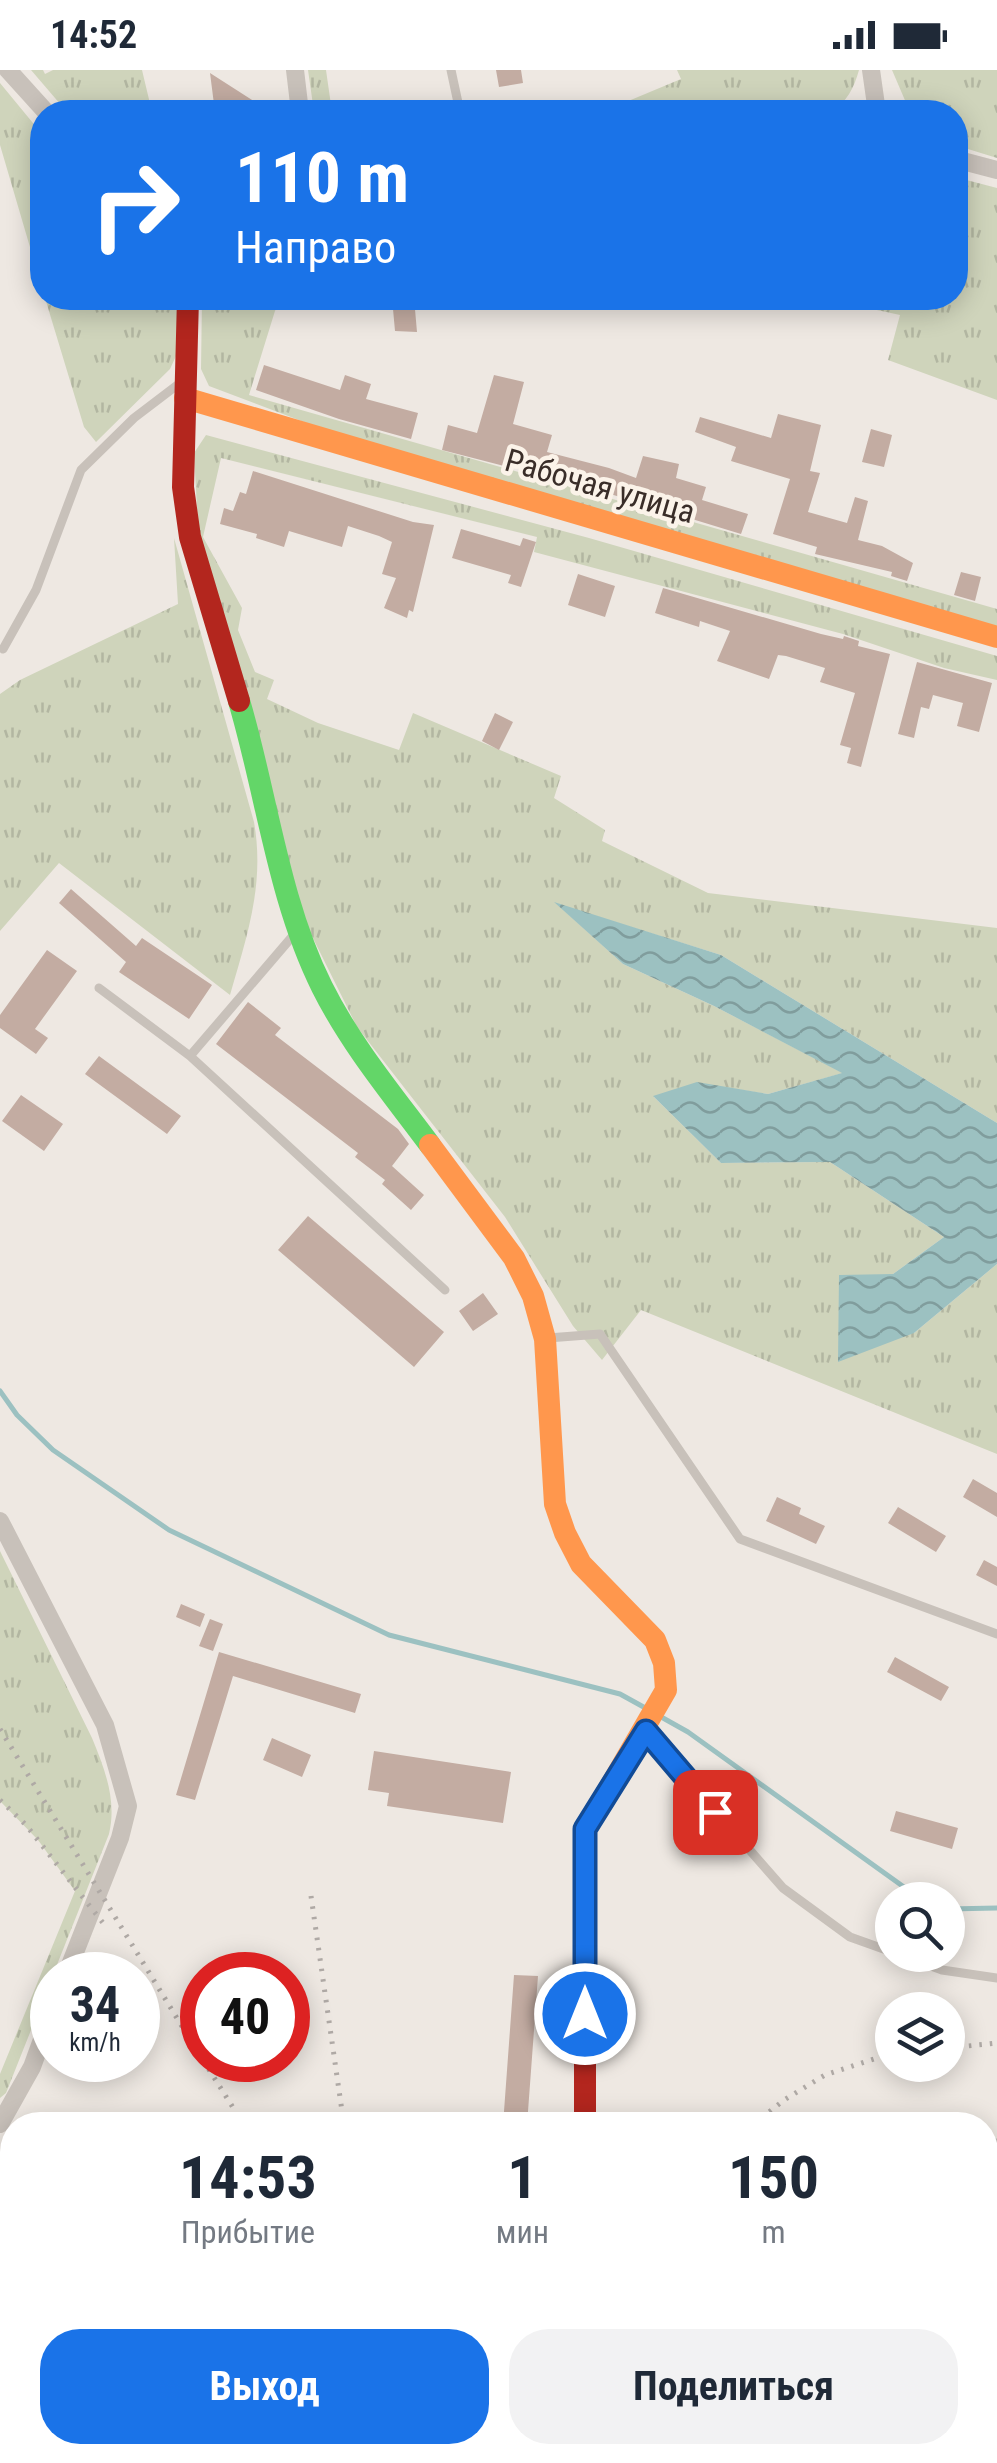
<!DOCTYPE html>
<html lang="ru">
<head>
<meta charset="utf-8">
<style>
  :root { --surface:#fff; --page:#f2f2f3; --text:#1f2937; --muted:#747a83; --accent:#1a73e8 }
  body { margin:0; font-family:"Roboto Condensed",sans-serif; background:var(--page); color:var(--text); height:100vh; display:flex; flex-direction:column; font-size:38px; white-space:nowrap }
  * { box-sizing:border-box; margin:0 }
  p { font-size:32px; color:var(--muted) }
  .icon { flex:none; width:55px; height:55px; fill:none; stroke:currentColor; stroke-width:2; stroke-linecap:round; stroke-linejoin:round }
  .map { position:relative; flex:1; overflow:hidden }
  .details { position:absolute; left:0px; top:2042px; width:998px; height:352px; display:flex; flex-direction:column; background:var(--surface); border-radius:40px 40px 0 0; box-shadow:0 5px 25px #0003 }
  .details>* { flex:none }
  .banner { position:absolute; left:30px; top:30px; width:938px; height:210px; border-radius:40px; box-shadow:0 5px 25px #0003; background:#1a73e8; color:#fff; overflow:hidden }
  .buttons { position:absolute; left:875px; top:1812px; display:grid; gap:20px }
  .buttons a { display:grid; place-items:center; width:90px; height:90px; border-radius:50%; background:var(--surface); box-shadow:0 5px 25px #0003; font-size:50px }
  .speed { position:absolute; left:30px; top:1882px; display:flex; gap:20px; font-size:50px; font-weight:700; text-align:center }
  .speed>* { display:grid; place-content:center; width:130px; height:130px; border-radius:50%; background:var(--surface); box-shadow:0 5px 25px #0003; line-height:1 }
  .speed small { font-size:25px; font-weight:400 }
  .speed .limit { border:15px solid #d22; background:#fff; color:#111 }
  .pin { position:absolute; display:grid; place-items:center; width:85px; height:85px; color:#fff; margin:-42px; border-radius:20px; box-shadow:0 5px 15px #0006 }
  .me { position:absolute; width:110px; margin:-55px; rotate:0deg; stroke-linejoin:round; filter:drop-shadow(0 0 8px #0008) }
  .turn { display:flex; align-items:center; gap:35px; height:210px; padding:0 40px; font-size:45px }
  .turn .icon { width:130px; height:130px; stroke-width:2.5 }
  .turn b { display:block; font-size:70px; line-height:85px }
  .eta { display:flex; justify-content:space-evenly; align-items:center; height:170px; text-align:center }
  .eta b { font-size:60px; font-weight:700; line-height:70px }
  .button { display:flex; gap:20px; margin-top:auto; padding:20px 40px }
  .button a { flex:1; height:115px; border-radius:40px; background:var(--accent); color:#fff; font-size:40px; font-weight:700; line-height:115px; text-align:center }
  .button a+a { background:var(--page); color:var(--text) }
  .status { display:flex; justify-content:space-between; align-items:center; height:70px; padding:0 50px; background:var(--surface); direction:ltr }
  .status svg { height:28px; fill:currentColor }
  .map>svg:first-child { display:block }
</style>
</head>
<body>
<div class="status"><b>14:52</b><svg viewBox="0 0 49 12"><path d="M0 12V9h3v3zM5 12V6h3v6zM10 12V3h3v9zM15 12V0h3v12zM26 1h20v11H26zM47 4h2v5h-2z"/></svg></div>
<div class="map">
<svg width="997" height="2393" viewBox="0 0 997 2393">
  <defs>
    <pattern id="grass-tufts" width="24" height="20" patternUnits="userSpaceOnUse" patternTransform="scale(2.5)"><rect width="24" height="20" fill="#cfd4bb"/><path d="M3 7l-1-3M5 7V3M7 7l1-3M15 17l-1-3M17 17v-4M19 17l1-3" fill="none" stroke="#b2b6a1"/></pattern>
    <pattern id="water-waves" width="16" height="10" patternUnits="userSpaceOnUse" patternTransform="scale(2.5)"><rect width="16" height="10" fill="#9cc1c1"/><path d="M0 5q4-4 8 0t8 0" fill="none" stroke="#809d9d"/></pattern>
  </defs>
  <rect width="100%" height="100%" fill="#eee8e2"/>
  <path fill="url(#grass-tufts)" d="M31 0H43L45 4 53 0H142L152 42H67Z
    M308 0H326L332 42H314Z
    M677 0H859C854 18 847 32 831 42H602L681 9Z
    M892 0H997V88L955 75V42H910Z
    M0 13 42 64V218L0 75Z
    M955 107 997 118V330L888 290 900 245 822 228H955Z
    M45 228H178L176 286 170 299 96 372 84 357Z
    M202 228H279L249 325 997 539V557L354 371 209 316 201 299Z
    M206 365 589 468 997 586V610L944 598 843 564 534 482 537 467 221 388 203 467 242 538 238 560 255 602 274 610 267 629 318 653 399 680 413 643 561 706 554 728 605 760 602 771 708 823 997 858V1053L721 885 557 834 623 894 714 936 843 1003 768 1024 697 1013 654 1027 721 1093 830 1092 944 1167 893 1204 914 1263 997 1194V1384L641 1240 602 1290 573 1256 505 1147 357 957 301 844 199 475 194 383Z
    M174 468 254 752C265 814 247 866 230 925L59 793 0 861V624L20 610 178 534Z
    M0 1481 92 1668C105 1700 117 1730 109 1764L6 2023 0 2028V2004L75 1821 38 1770 0 1731Z
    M543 2383H676L677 2393H541Z"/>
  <path fill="url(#water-waves)" d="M554 832 721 885 997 1053V1194L914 1263 838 1292 839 1205 893 1204 944 1167 830 1092 721 1093 653 1026 697 1012 768 1024 842 1003 714 936 623 894Z"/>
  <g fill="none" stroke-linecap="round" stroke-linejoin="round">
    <path stroke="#9cc1c1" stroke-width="5" d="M0 1321 17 1345 53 1380 169 1460 389 1565 620 1624 649 1640
      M663 1648 688 1662 922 1830
      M948 1839 997 1838"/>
  </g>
  <path fill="#c3aca2" d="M496 0H521L523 13 499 17Z
    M210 3 271 42H215Z
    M392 228H414L417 262 395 261Z
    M264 295 340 320 345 305 371 314 366 329 418 343 411 369 339 349 256 320Z
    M494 305 524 312 513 354 552 365 547 382 609 398 636 408 643 386 679 394 676 408 706 417 702 430 748 444 741 464 509 393 508 397 442 380 448 355 477 363Z
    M778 344 821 355 810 401 820 403 808 442 847 453 855 427 868 431 858 470 882 476 913 493 907 511 891 506 892 502 815 484 817 477 773 464 790 409 731 391 736 377 695 362 700 347 771 368Z
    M871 359 892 365 884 397 862 392Z
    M253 401 413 452 434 455 413 542 409 540 407 548 384 538 396 508 382 504 392 472 379 466 348 456 342 477 289 461 284 477 256 468 257 464 220 454 224 438 233 441 240 422 246 424Z
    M461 459 520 476 523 468 536 472 521 517 508 513 511 505 452 488Z
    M961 502 981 507 975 531 954 525Z
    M578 504 615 516 605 547 568 535Z
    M663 518 821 564 843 569 844 566 859 571 858 576 890 584 861 697 847 693 851 678 840 675 855 623 820 612 825 598 786 586 778 585 769 609 717 591 730 561 700 551 699 557 655 543Z
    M917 592 992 613 979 662 957 656 963 633 933 625 929 639 921 637 914 668 898 664Z
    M495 643 513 652 499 680 482 671Z
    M71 819 136 876 142 868 212 915 189 949 119 902 126 892 59 833Z
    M47 880 77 901 35 959 48 968 36 984 0 958V945Z
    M248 932 281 958 275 965 398 1059 409 1074 392 1096 424 1125 411 1140 382 1114 385 1110 355 1087 358 1083 216 974Z
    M99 986 181 1046 167 1064 85 1004Z
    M21 1025 63 1054 44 1081 2 1051Z
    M308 1146 444 1262 414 1297 278 1180Z
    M483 1223 498 1244 473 1261 459 1241Z
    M973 1409 997 1423V1447L963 1427Z
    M777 1427 801 1438 799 1444 825 1456 816 1474 766 1451Z
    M898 1437 946 1466 936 1482 888 1453Z
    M984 1490 997 1497V1516L976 1505Z
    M181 1534 205 1544 200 1557 176 1547Z
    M210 1549 223 1554 213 1581 199 1576Z
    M219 1582 361 1624 355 1643 233 1606 195 1730 176 1725Z
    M895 1587 949 1617 941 1631 887 1602Z
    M272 1668 311 1685 302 1707 263 1690Z
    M374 1681 511 1702 503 1753 387 1736 389 1723 368 1720Z
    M896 1741 958 1758 952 1779 890 1761Z
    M514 1905 538 1906 527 2055H503Z"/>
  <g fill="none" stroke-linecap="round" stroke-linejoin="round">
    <path stroke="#c8c1ba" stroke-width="9" d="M451 0 460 42
      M3 579 36 520 81 400 134 348 180 313
      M297 861 190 986 445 1220
      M99 918 190 986
      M548 1268 600 1264 740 1469 997 1564
      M647 1663 783 1818 850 1867 892 1882
      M901 1885 942 1900 997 1908
      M985 2074 997 2073
      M0 2124 12 2126
      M395 2382 403 2393
      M520 2393 522 2382
      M984 2393 997 2389"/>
    <path stroke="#c8c1ba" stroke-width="18" d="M8 0 46 42
      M295 0 300 42
      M871 0 877 42
      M955 89 997 100
      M0 1451 105 1655 128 1736 120 1768 66 1905
      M0 2054 32 1997 52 1942
      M985 2143 997 2140"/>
    <path stroke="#63d668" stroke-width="22" d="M239 631C267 725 278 829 322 917 351 975 392 1024 430 1075"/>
    <path stroke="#ff974d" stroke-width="22" d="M185 328 997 567
      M430 1075 514 1188 533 1226 545 1269 555 1434 565 1463 581 1494 655 1570 664 1593 666 1620 585 1760"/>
    <path stroke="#b3261e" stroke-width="22" d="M188 228 183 417 190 467 239 631
      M585 1760V2055"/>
    <path stroke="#afa9a5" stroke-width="5" stroke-dasharray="2.5 8" stroke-linecap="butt" d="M0 1659 202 1989
      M0 1730 26 1755 107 1858
      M311 1826 344 2055
      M948 1978 997 1973
      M203 1990 244 2055
      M753 2055 784 2030 825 2005 892 1983
      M0 2095 12 2097
      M985 2211 997 2209
      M410 2382 416 2393
      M577 2393 580 2382
      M593 2393 598 2382"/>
  </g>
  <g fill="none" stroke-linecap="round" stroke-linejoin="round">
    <defs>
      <path id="route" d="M585 1944V1759L646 1661 715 1742"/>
    </defs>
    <use href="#route" stroke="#114b97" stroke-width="25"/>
    <use href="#route" stroke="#1a73e8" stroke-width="18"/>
  </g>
  <g text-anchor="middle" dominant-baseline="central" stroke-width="9" stroke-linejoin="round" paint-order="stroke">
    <g font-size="32" fill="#392d28" stroke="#fbf3e9">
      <text transform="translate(600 416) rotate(16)">Рабочая улица</text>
    </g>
  </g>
</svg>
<div class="buttons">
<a><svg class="icon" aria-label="search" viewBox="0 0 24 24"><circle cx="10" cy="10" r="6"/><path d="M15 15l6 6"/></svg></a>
<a><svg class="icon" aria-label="layers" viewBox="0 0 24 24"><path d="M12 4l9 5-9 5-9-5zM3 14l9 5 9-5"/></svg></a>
</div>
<div class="speed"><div>34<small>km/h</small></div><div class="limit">40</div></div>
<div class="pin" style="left:715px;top:1742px;background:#d93025"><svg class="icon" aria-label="arrive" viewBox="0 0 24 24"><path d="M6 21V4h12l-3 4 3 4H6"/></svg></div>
<svg class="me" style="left:585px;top:1944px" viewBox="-20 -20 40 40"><circle r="17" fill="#1a73e8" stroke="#fff" stroke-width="3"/><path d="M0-11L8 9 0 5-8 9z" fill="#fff"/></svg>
<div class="banner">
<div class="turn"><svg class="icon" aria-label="right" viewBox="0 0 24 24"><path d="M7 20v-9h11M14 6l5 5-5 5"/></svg><div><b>110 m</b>Направо</div></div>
</div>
<section class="details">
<div class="eta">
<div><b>14:53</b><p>Прибытие</p></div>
<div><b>1</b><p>мин</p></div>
<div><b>150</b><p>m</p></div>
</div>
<div class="button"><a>Выход</a><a>Поделиться</a></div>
</section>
</div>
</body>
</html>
